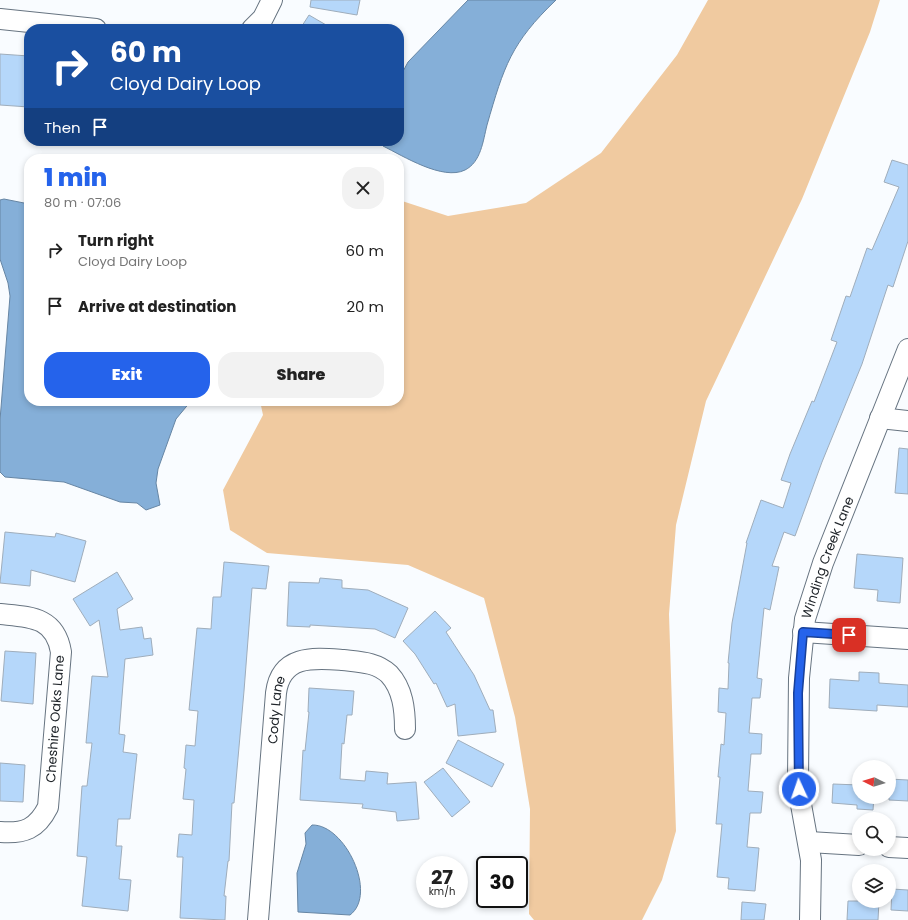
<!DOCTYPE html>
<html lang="en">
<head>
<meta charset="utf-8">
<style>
  :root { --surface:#fff; --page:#f2f2f2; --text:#222; --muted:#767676; --accent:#2563eb }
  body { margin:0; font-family:Poppins,sans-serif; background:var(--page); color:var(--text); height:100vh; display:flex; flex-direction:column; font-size:15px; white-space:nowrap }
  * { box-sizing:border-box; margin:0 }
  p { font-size:13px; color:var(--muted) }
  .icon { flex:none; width:22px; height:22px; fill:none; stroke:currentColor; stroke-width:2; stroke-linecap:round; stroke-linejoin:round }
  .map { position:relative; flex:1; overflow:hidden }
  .sheet { position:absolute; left:24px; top:154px; width:380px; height:252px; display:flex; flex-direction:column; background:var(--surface); border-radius:16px; box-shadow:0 2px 6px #0003 }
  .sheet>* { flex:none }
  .guide { position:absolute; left:24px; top:24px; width:380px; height:122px; border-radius:16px; box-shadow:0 2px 6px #0003; background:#1a4fa0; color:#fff; overflow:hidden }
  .needle { width:26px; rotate:275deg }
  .controls { position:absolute; left:852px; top:760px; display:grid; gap:8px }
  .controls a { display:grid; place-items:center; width:44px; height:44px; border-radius:50%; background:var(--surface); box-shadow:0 2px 6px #0003; font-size:20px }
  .speed { position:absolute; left:416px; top:856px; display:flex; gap:8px; font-size:20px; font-weight:700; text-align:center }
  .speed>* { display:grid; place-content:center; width:52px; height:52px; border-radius:50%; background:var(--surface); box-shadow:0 2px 6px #0003; line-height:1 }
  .speed small { font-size:10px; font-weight:400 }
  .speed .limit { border:2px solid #111; border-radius:6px; background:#fff; color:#111 }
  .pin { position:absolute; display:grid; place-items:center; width:34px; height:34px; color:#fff; margin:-17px; border-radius:8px; box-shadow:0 2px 6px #0006 }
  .me { position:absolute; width:44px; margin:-22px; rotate:357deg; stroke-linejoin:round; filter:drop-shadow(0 0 3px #0008) }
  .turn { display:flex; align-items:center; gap:14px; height:84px; padding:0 20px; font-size:18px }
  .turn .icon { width:52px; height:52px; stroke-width:2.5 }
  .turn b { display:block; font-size:28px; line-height:34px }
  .then { display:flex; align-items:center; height:38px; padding:0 20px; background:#0003; gap:8px; font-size:15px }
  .round { display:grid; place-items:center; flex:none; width:42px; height:42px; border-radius:16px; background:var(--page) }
  .headline { display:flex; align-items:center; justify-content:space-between; height:68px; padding:0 20px }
  h1 { font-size:24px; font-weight:800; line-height:30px; color:var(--accent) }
  .primary-button { display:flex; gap:8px; margin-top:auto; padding:8px 20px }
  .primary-button a { flex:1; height:46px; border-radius:16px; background:var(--accent); color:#fff; font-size:16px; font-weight:800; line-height:46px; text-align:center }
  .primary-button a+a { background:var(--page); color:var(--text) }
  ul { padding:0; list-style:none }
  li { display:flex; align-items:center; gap:12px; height:56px; padding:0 20px }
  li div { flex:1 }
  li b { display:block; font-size:15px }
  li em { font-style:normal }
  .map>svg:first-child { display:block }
</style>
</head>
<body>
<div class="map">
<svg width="908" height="920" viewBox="0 0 908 920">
  <rect width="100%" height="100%" fill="#f9fcff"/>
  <path fill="#f0caa0" d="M708 0H880L870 32 802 199 706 401 676 525 669 614 676 831 662 880 642 920H534L529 914 530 809 515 717 484 598 408 565 267 553 230 530 223 490 263 415 260 401H399V200L448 216 526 203 601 153 677 55Z"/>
  <path fill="#85afd8" stroke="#6786a4" d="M468 0H556C511 43 504 66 487 125 483 141 481 162 465 170 443 181 403 156 383 146L379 141H399V79L408 62Z
    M4 199 29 204V401H191L176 419 158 469 156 483 160 505 146 510 137 503 120 502 64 482 5 477 0 472V420L10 296 8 283 0 259V200Z
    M312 825C345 824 378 894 350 915L298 912 297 873 306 844 305 833Z"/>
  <path fill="#b5d7fa" stroke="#9fadbb" d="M311 0H360L357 15 310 7Z
    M309 15 333 29H300Z
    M0 54 29 56V107L0 105Z
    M892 160 908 165V241L893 287 888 285 862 364 822 462 795 536 784 532 772 566 779 567 770 610 764 608 757 678 762 679 760 698H752L749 733 762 734 761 754H751L748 791 763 792 761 813H750L747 847 759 848 755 891 728 889 729 878 717 877 722 824H716L720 777H718L721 744 724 745 726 713 718 712 719 688 728 689 729 663H728L732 623 747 543H746L761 500 783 508 791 483 781 480 790 454 812 401 814 402 837 342 831 340 846 296 850 297 867 248 872 250 899 187 884 182Z
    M899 448 908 449V494L895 493Z
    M5 532 55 537 56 533 86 541 75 582 31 570 30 586 0 583Z
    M857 554 903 558 900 603 877 601 878 590 854 588Z
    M224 562 269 566 266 589 252 588 244 691 234 803H232L229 861H228L224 896H226L225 920 180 918 183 857H177L179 834 192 835 194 800 183 799 186 769 184 768 186 745 195 746 198 711 189 710 197 628 211 629 213 597H221Z
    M117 572 133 599 117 609 120 630 142 627 144 639 151 638 153 655 125 659 119 734 125 735 123 752 137 754 130 819H118L116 846H122L119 879 131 880 128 911 82 906 87 857 77 856 82 786H87L92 743H86L92 676 108 677 99 620 90 626 73 599Z
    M320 578 342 580V588L368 590 408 608 395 638 375 629 310 625V627L287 626 289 582 319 583Z
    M435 611 451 628 446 632 474 675 490 710H493L496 732 458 736 455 704 447 707 436 683 434 684 415 654 403 641Z
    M5 651 36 653 33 704 1 701Z
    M859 672 879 673V683L908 685V707L877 705V711L829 708 830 679 859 681Z
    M309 688 354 691 352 715H347L344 744 342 743 340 779 365 781 366 771 388 773 387 784 416 782 419 819 397 821 396 812 362 808 363 804 300 800 303 750 305 751 309 712H308Z
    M458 740 504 764 492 787 446 763Z
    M0 763 25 765 23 802 0 801Z
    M443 768 470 802 452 817 424 782Z
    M889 779 908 780V801L889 800Z
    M833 784 859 785V797H874L873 810 857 809V805L832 803Z
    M892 889 908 890V911L891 910Z
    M848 901H879L878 920H847Z
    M742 902 766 904 764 920H741Z"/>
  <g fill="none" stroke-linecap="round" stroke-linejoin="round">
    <defs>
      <g id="minor">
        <path d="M0 19 96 29"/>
        <path d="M252 29 263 18 272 0"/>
        <path d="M880 418 908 421"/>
        <path d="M0 614C29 617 55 616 61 652L48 807C37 829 24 834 0 832"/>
        <path d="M803 632 908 639"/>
        <path d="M809 842 859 845"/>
        <path d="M889 847 908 848"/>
        <path id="s1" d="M258 920 276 693C281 654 315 658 343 660 360 662 376 662 389 674 403 689 405 710 405 729"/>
        <path id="s2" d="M810 920 811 860 800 799 798 779 799 678 805 619 823 563 908 349"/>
      </g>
    </defs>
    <use href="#minor" stroke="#677481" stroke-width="22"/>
    <use href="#minor" stroke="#fff" stroke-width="20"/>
  </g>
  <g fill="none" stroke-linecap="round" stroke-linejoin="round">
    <defs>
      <path id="route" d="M799 789 798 693 803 632 849 635"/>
    </defs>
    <use href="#route" stroke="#184099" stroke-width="10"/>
    <use href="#route" stroke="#2563eb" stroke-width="7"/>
  </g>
  <g text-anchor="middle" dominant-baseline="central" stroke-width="3" stroke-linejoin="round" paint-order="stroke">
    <g font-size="13" fill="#20252a" stroke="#fff">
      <text stroke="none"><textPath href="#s2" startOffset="368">Winding Creek Lane</textPath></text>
      <text stroke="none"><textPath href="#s1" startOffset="211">Cody Lane</textPath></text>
      <text transform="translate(55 719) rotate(-86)">Cheshire Oaks Lane</text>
    </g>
  </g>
</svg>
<div class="controls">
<a><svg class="needle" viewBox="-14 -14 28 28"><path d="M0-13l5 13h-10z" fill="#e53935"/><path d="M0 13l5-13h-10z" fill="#767676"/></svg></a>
<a><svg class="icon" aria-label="search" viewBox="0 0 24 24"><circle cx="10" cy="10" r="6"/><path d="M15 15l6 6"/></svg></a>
<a><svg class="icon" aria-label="layers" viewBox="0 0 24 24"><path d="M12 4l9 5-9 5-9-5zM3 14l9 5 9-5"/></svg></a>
</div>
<div class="speed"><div>27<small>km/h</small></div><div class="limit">30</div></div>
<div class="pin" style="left:849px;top:635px;background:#d93025"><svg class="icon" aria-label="arrive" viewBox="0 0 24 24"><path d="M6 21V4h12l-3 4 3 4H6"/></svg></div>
<svg class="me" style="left:799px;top:789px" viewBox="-20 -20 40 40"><circle r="17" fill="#2563eb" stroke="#fff" stroke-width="3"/><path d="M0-11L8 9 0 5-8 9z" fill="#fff"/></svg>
<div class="guide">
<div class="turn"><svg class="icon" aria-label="right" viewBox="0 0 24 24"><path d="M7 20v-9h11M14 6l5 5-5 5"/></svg><div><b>60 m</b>Cloyd Dairy Loop</div></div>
<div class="then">Then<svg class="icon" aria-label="arrive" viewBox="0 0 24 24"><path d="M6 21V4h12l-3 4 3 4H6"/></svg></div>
</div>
<section class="sheet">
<div class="headline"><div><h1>1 min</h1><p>80 m · 07:06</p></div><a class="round"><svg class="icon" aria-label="close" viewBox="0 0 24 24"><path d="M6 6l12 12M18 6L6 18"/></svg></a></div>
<ul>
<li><svg class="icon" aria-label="right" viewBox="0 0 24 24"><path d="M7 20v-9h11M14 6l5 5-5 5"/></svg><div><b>Turn right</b><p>Cloyd Dairy Loop</p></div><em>60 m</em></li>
<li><svg class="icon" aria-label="arrive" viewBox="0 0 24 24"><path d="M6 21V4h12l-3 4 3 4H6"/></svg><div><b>Arrive at destination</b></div><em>20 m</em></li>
</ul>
<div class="primary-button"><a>Exit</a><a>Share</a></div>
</section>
</div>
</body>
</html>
